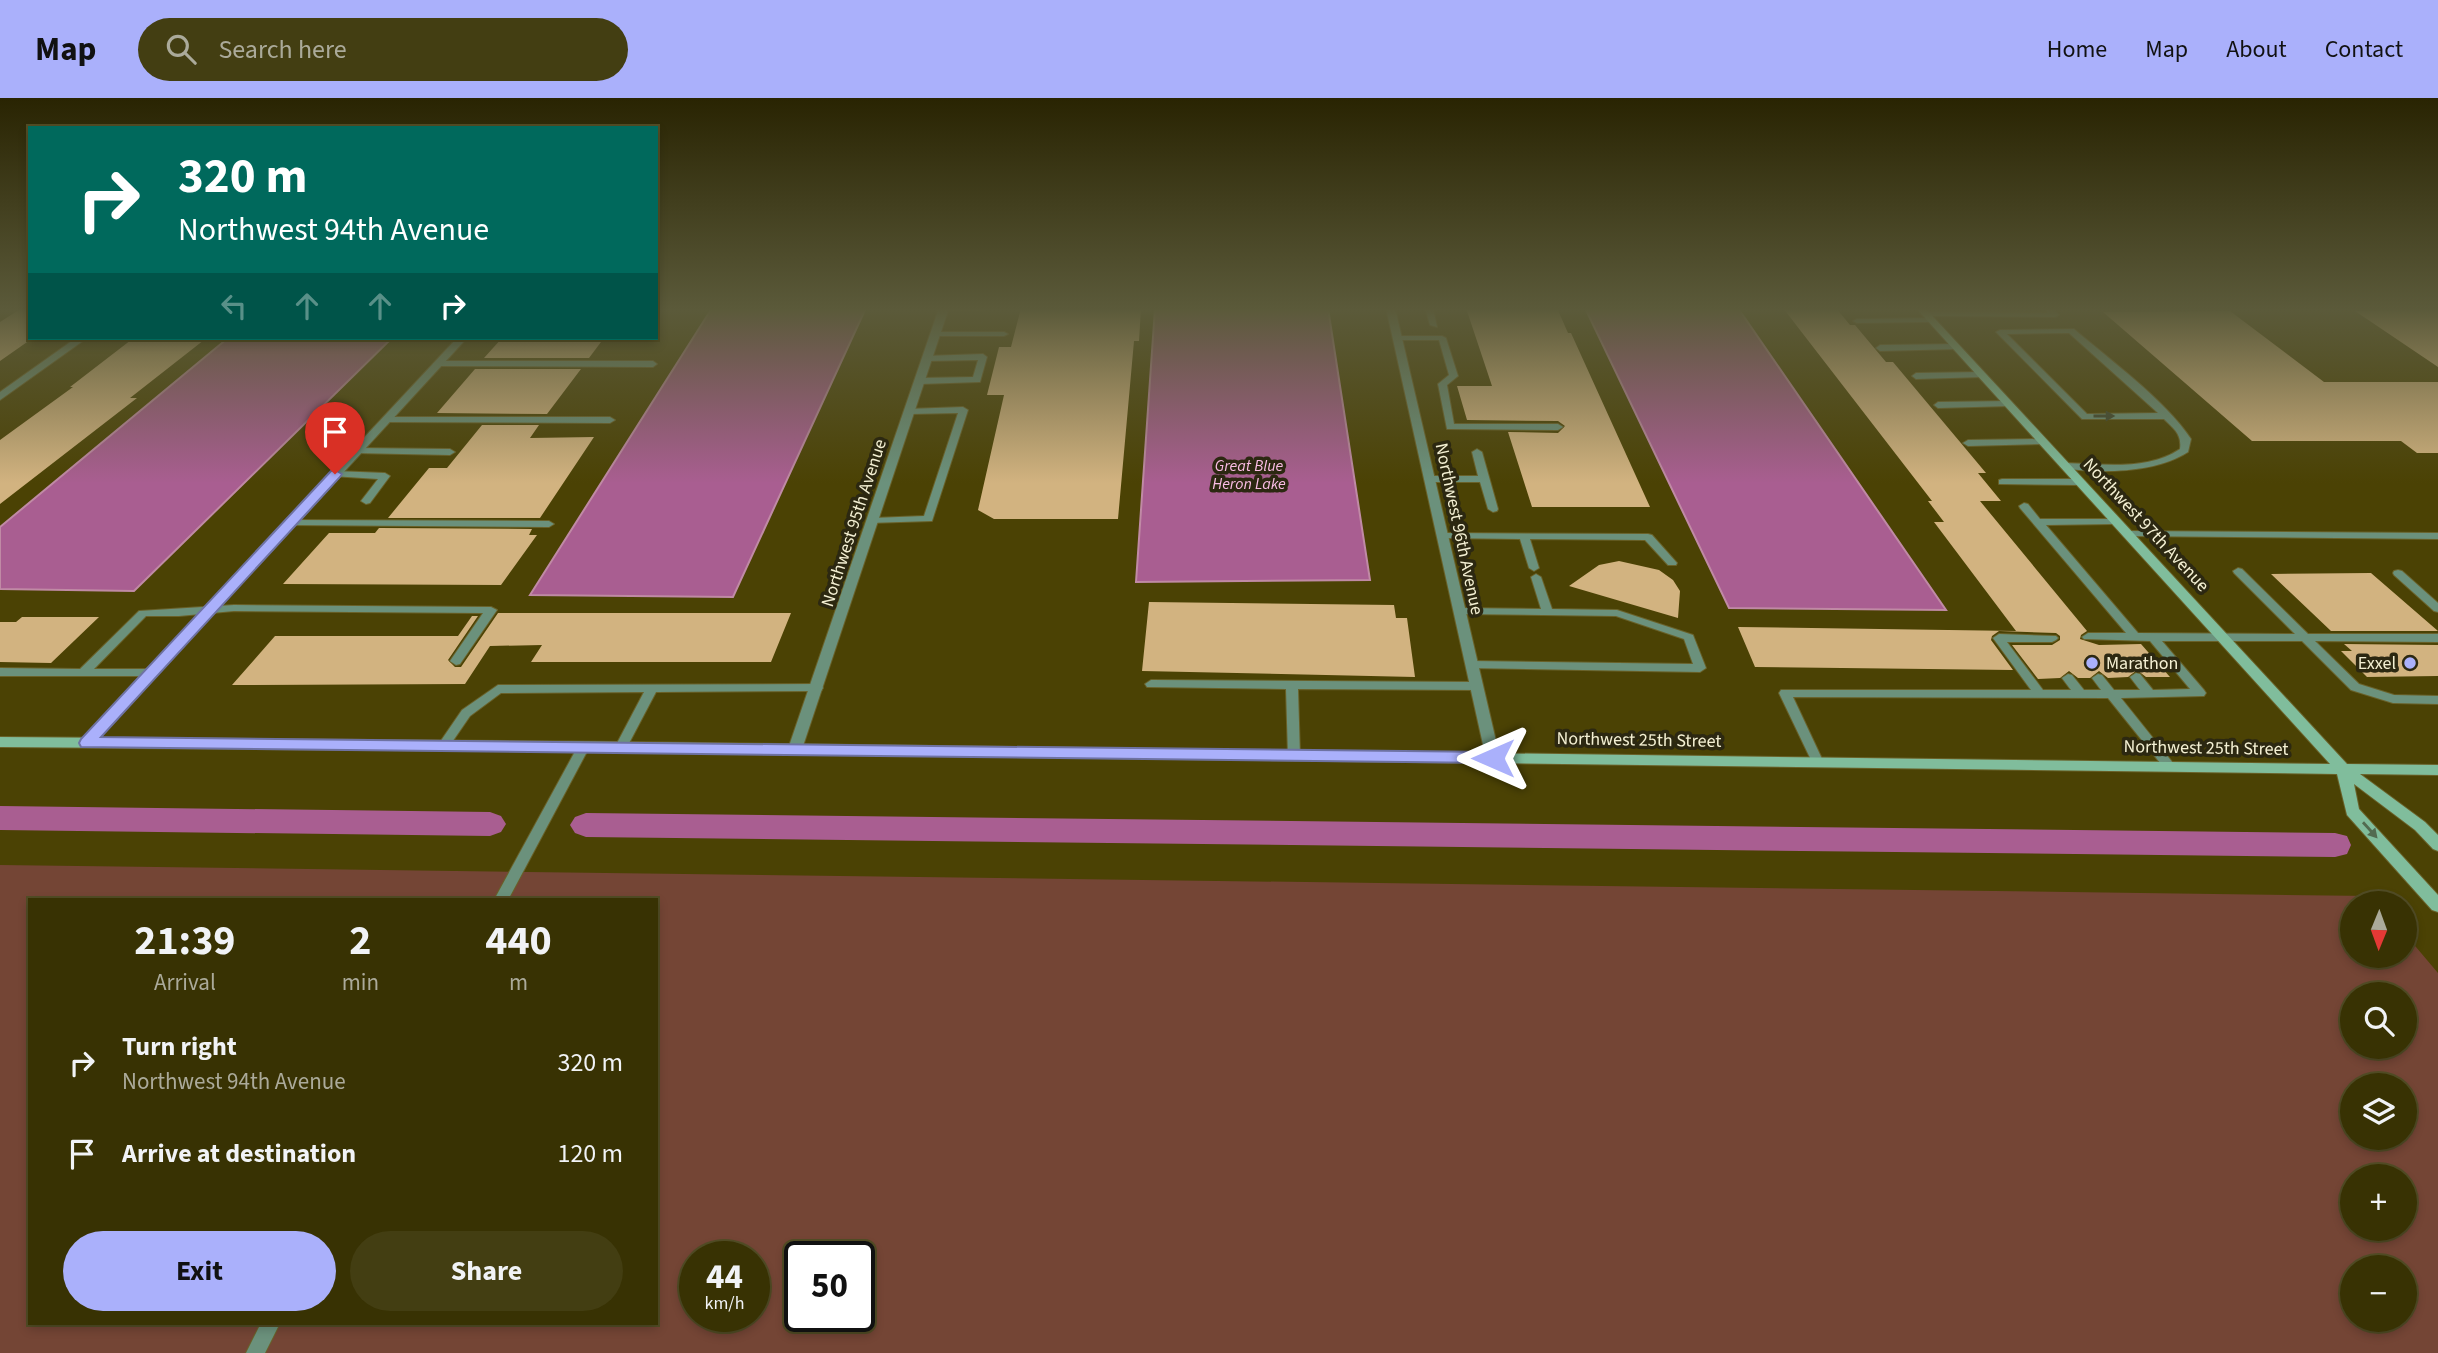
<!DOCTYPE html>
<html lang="en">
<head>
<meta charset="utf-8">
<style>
  :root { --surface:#383203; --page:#433e12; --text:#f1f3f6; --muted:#abaa9a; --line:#524d25; --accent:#aab0fb }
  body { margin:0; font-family:"Source Sans 3",sans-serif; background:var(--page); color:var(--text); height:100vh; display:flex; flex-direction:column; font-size:26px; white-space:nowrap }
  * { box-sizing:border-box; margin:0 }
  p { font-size:23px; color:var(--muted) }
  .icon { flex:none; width:38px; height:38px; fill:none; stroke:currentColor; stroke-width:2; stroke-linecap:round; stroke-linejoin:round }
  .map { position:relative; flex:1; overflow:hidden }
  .drawer { position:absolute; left:28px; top:800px; width:630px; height:427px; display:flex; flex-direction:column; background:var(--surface); border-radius:0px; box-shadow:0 4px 10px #0003,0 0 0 2px var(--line) }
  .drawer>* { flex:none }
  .hud { position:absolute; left:28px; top:28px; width:630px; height:214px; border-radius:0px; box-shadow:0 4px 10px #0003,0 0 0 2px var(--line); background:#00695c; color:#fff; overflow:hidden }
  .needle { width:46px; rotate:181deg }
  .fabs { position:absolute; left:2340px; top:793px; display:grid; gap:14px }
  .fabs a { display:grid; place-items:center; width:77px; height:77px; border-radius:50%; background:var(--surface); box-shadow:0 4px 10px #0003,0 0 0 2px var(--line); font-size:35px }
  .speed { position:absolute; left:679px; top:1143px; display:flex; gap:14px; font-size:35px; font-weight:700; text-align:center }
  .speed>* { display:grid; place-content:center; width:91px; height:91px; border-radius:50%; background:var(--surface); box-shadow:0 4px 10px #0003,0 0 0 2px var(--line); line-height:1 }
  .speed small { font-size:18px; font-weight:400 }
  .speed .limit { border:4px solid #111; border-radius:10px; background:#fff; color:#111 }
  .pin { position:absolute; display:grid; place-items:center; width:60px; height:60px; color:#fff; margin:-72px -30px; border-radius:50% 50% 50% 0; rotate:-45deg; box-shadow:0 0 7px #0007 }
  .pin .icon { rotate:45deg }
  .me { position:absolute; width:77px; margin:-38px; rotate:270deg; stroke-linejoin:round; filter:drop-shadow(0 0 5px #0008) }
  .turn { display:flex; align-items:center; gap:24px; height:147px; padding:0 35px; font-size:32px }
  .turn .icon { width:91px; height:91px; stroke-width:2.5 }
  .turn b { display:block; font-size:49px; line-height:60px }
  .lanes { display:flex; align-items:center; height:66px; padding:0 35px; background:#0003; justify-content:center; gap:35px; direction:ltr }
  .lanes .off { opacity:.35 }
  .eta { display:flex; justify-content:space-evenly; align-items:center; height:119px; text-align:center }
  .eta b { font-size:42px; font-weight:700; line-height:49px }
  .primary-button { display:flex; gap:14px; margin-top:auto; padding:14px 35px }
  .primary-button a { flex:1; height:80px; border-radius:42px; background:var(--accent); color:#111; font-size:28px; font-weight:700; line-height:80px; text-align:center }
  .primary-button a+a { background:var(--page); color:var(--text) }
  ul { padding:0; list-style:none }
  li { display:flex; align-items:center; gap:21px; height:91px; padding:0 35px }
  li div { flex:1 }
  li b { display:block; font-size:26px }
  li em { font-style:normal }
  header { display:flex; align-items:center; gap:42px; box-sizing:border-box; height:98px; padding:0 35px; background:var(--accent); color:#111 }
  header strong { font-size:33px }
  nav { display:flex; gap:38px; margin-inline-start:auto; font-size:24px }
  .search { width:490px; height:63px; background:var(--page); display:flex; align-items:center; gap:18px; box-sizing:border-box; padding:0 24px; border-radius:38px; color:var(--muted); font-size:26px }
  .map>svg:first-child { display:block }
</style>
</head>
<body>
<header>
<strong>Map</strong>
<div class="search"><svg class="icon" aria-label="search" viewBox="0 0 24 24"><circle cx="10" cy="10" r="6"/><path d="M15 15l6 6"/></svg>Search here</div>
<nav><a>Home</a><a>Map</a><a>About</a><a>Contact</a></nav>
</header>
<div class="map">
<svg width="2438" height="1255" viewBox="0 0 2438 1255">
  <rect width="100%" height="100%" fill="#4b4204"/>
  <path fill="#744535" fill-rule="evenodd" d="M0 767 2371 798 2377 805H2352V858H2404L2405 836 2438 875V1255H0ZM30 802H656V1225H30ZM2352 896H2404V948H2352ZM2352 987H2404V1040H2352ZM2352 1078H2404V1130H2352ZM695 1158H754V1218H695ZM800 1158H859V1218H800ZM2352 1169H2404V1222H2352Z"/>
  <path fill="#a95e91" stroke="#c08aa5" stroke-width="2" d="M712 210H866L733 499 530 497Z
    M1155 210H1328L1370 482 1136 484Z
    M1585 210H1738L1946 512 1729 510Z
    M228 240H392L134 493 0 491V429Z"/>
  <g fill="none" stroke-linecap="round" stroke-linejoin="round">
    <path fill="#a95e91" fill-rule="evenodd" d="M0 708 490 714 501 718 506 726 501 734 490 738 0 732Z
      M586 715 2335 735 2347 738 2351 747 2347 756 2335 759 586 739 575 735 570 727 575 719Z"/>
  </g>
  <path fill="#d2b380" d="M22 210H30V242L0 263V224Z
    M1021 210H1141L1139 243H1134L1118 421H994L978 412 1004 297H987L999 249H1011Z
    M1466 210H1557L1568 235H1571L1650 409H1532L1508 334 1558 335 1565 328 1558 323 1467 322 1457 288H1492Z
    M1783 210H1836L1850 227H1855L1886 264H1893L1986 375H1978L2001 403H1980L2087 533 2081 537 2080 541 2099 547 2141 546 2170 579H2146L2137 572 2128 579 2108 580 2099 573 2090 580H2078L2069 573 2060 580 2038 581 2012 547H2052L2060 542V538L2056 535 1999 533 1992 538 1991 542 2013 572 1755 569 1738 529 2016 533 1934 424H1944L1928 403H1932Z
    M2438 212V269L2355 213Z
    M2230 213 2324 284H2438V355H2417L2401 343H2252L2103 214Z
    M502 240H604L589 260H484Z
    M131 242H204L130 300H137L0 406V342L73 289H70Z
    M475 271H581L547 316 437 315Z
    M482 327H539L530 340 594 339 540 420H388L429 370H447Z
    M379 430 532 431 529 437H537L501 487 283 486 329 435H375Z
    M1619 463 1659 472 1673 482 1680 493 1678 520 1569 488 1599 467Z
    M2371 475 2438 533H2331L2271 476Z
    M1149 504 1394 507 1396 520H1407L1415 579 1142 573Z
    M498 515H791L771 564H531L542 547 490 548 465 586 232 587 275 538H458L472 518H478L448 562 455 569H461Z
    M22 519H99L51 565 0 564V524H16Z
    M2344 546 2438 547V578L2367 579 2341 553H2352Z"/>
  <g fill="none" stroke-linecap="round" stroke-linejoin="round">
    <defs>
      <path id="lane" d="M940 210H988L984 212H944Z
        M1425 210H1433L1437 229 1430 227Z
        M2044 210H2052L2059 217 2055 219 1925 218 1921 216 1925 214 2048 215Z
        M1934 220V224H1931L1857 225 1853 223 1857 221Z
        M2074 231C2110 262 2165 302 2191 341L2188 354C2156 375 2099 376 2062 370L2060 368 2065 365C2103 366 2147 373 2180 351 2182 336 2174 331 2164 321H2082L1996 234 2000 232ZM2069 235 2158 315 2087 316 2007 236Z
        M932 234H1004L1008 236 1004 238H935L931 236Z
        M1395 238H1442L1446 240 1458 278 1447 287 1454 326H1558L1563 329 1558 332 1447 331 1438 286 1449 277 1439 242H1398L1394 240Z
        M1956 246 1960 249 1959 251 1880 253 1876 250 1880 247Z
        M983 256 987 259 980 284 920 286 916 283 920 280 973 279 978 262 927 263 923 260 924 258Z
        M437 263H653L657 266 653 269 434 268 433 266Z
        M1981 274 1985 277 1984 279 1916 281 1912 278 1916 275Z
        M2008 303 2012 306 2011 308 1938 310 1934 307 1938 304Z
        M963 309 968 312 932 423 869 425V421L873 420 924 418 958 315 910 316 907 315V311Z
        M386 319H610L615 322 610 325 383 324V320Z
        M2043 341 2046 342V346L1968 348 1963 345 1968 342Z
        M357 350 450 351 455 354 450 357 354 355 352 353Z
        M1477 351 1482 354 1498 411 1497 413 1493 414 1488 411 1480 384H1431L1426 381 1431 378H1478L1472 354Z
        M335 373 385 375 390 378 370 405 366 406 361 403 378 381 332 378 330 376Z
        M2002 381H2079L2084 384 2079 387 1999 386V382Z
        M2024 405 2028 406 2040 421H2119L2120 423 2115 426 2046 427 2138 535 2295 536 2234 475 2233 473 2238 470 2242 471 2308 536H2438V544L2315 543 2359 586 2394 597 2438 598V606L2393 605 2351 592 2302 543H2162L2204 592 2206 595 2204 598 2121 600 2173 665 2175 668 2173 671H2165L2108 600 1793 599 1823 663 1817 667 1813 666 1779 595 1781 592H2031L1993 540 1999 536 2056 538 2058 540 2056 542 2052 544H2007L2043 592H2071L2062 580 2068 576 2072 577 2084 592H2101L2092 580 2098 576 2102 577 2114 592H2140L2130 579 2136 575 2140 576 2153 592 2190 591 2150 543 2084 541 2082 539 2088 535H2126L2020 410 2019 408Z
        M290 422 549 423 554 426 549 429 286 427 285 425Z
        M2128 433 2438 435V441L2124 438V434Z
        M1443 435 1648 436 1652 437 1677 465 1676 467H1668L1645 442 1530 441 1539 470 1534 473 1529 470 1520 441 1439 440V436Z
        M2398 472 2402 473 2438 505V514L2434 513 2394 477 2393 475 2394 473Z
        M1536 476 1541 479 1552 511 1617 512 1693 537 1706 570 1700 574 1468 570 1466 567 1468 564 1472 563 1693 566 1684 541 1616 518 1460 516 1454 513 1460 510 1541 511 1531 479Z
        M234 507 491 509 497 512 460 566 456 567 450 563 483 515 234 513 179 518H146L94 571H152L158 575 156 578H0V570L80 571 139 513Z
        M1151 582 1477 584 1483 588 1477 592 1298 591 1300 658 1294 662 1288 658 1286 591 1147 589 1145 586Z
        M817 586 821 587 823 590 821 593 656 594 627 649 621 653 615 649 644 594 501 595 470 618 448 650 444 651 438 647 462 612 498 587Z
        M584 644 590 648 508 802H494L578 648Z
        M261 1225H280L265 1255H246Z"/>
      <path id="street" d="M939 210H949L802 651 800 654H790L788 651Z
        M1386 210H1395L1500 660 1493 665 1486 660Z
        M76 240H87L0 302V294Z
        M457 240H467L92 648H82L80 645 82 642Z"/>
      <path id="secondary" d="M1916 210H1925L2347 666 2438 667V677L2360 676 2425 724 2438 737V753L2433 751 2415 732 2354 686 2359 711 2438 797V814L2432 812 2347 717 2337 676 621 654 0 649V639L621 644 2330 666Z"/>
    </defs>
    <use href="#lane" stroke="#696129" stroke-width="2"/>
    <use href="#street" stroke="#696129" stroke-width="2"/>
    <use href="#secondary" stroke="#696129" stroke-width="2"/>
    <use href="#lane" fill="#6b917c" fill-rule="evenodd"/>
    <use href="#street" fill="#6b917c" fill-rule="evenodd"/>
    <use href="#secondary" fill="#80bd9c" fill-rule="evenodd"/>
  </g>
  <defs><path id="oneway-solid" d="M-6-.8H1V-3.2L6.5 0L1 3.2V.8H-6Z" transform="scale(1.75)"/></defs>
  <use fill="#3f4831" href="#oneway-solid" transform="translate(2104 318)"/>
  <use fill="#526b50" href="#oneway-solid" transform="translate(2370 732) rotate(48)"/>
  <linearGradient id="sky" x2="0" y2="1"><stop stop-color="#292402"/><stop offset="0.55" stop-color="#5b5a3a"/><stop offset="1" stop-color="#5b5a3a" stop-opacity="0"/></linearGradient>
  <rect width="2438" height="385" fill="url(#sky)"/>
  <path fill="#aab0fb" stroke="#6e72a3" stroke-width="2" d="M335 372 342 376 340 379 101 639 1493 654 1501 660 1493 665 81 649 79 645 81 641 331 373Z"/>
  <g fill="#aab0fb" stroke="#2c2811" stroke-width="2.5">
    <circle cx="2092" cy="565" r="7"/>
    <circle cx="2410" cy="565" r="7"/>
  </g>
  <g text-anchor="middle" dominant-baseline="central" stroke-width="7" stroke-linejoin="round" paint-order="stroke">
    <g font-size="16" font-style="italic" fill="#fbbde5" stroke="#2c2811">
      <text x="1249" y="368">Great Blue<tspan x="1249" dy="18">Heron Lake</tspan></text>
    </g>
    <g font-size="18" fill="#f4f0d3" stroke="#2c2811">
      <text transform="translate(854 425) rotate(-72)">Northwest 95th Avenue</text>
      <text transform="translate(2146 427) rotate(47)">Northwest 97th Avenue</text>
      <text transform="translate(1459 431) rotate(78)">Northwest 96th Avenue</text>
      <text transform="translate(1639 642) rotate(1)">Northwest 25th Street</text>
      <text transform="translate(2206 650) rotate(1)">Northwest 25th Street</text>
    </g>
    <g font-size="18" fill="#f4f0d3" stroke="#2c2811" text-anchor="start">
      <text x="2106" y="565">Marathon</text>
      <text x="2396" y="565" text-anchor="end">Exxel</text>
    </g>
  </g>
</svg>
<div class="fabs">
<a><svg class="needle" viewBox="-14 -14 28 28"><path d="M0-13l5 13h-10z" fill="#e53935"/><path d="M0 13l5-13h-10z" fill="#abaa9a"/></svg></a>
<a><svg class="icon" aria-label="search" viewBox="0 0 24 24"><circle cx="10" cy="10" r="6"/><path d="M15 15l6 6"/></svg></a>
<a><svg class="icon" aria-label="layers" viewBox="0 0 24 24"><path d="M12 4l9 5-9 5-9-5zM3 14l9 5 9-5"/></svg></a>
<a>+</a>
<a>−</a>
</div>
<div class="speed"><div>44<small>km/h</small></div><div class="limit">50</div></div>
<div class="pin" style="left:335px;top:376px;background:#d93025"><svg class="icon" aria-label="arrive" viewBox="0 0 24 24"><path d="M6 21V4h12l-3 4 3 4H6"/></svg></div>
<svg class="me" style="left:1493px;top:660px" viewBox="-20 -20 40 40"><path d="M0-17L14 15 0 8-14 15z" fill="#aab0fb" stroke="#fff" stroke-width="4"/></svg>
<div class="hud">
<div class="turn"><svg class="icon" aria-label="right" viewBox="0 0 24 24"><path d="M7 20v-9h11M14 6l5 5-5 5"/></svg><div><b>320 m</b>Northwest 94th Avenue</div></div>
<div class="lanes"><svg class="icon off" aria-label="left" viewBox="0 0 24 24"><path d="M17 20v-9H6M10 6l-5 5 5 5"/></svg><svg class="icon off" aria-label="ahead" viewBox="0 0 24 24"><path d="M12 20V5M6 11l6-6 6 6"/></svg><svg class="icon off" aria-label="ahead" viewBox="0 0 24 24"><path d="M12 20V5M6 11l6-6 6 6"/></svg><svg class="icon" aria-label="right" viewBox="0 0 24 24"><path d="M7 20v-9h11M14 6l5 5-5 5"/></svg></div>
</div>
<section class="drawer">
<div class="eta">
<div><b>21:39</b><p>Arrival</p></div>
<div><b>2</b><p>min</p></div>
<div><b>440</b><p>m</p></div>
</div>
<ul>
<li><svg class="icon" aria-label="right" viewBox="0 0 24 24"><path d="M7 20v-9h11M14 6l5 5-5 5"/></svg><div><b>Turn right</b><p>Northwest 94th Avenue</p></div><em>320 m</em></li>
<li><svg class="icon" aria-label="arrive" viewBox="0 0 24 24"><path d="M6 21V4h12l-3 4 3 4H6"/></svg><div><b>Arrive at destination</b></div><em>120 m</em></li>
</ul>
<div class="primary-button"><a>Exit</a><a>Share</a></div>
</section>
</div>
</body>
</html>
